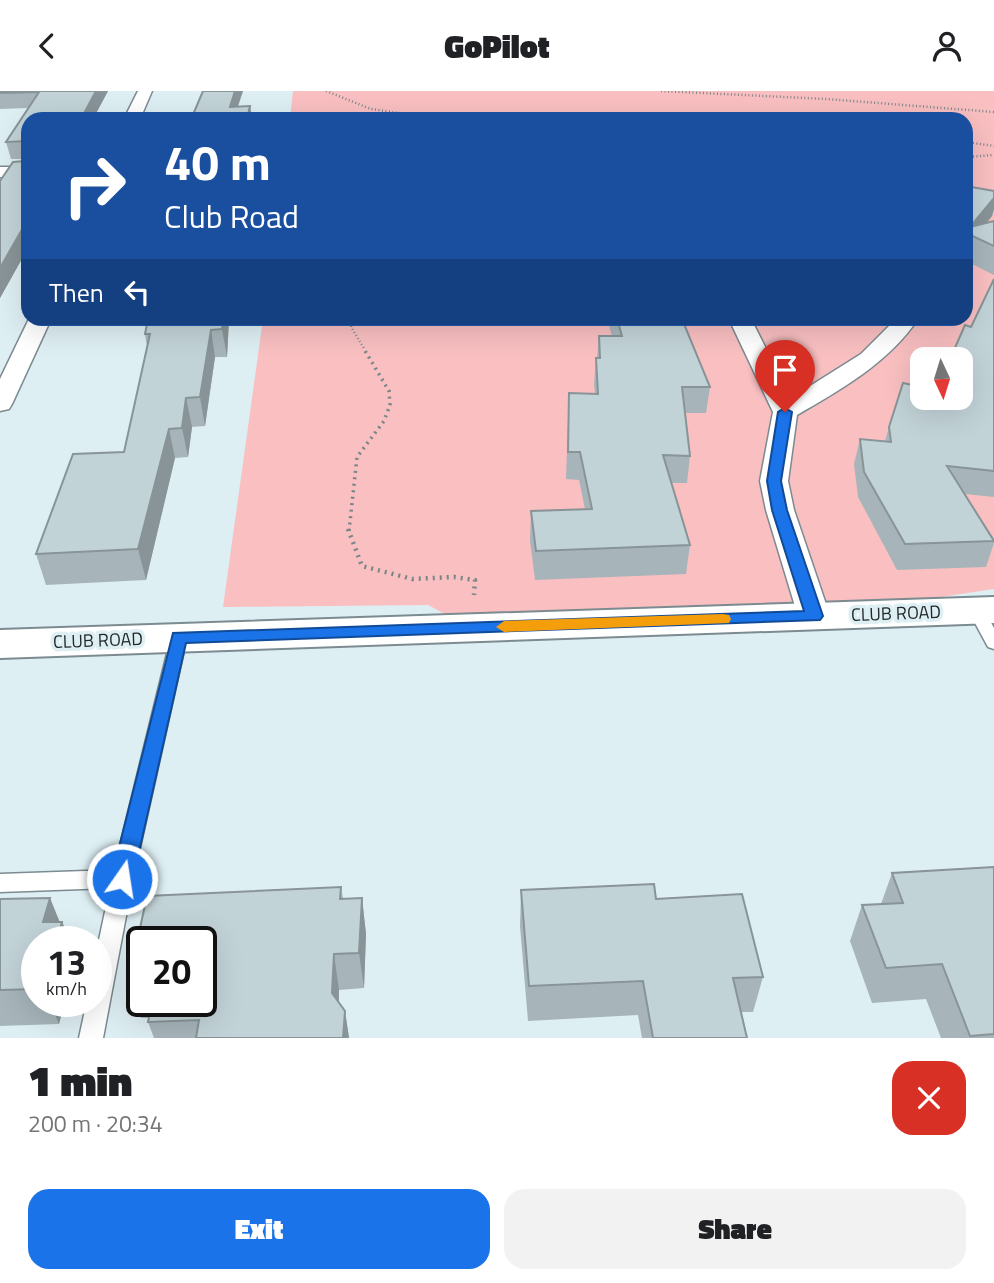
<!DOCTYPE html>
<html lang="en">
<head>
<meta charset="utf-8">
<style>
  :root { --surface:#fff; --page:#f2f2f2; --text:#202124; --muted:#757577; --accent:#1a73e8 }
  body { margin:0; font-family:"Titillium Web",sans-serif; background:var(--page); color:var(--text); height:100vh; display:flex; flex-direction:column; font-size:26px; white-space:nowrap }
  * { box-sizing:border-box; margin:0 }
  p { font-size:23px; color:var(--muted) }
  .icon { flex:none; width:38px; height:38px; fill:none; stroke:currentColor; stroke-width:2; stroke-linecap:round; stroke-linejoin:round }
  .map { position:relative; height:947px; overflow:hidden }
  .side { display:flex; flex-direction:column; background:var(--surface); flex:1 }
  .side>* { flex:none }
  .top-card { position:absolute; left:21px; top:21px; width:952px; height:214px; border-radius:21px; box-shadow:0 7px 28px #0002; background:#1a4fa0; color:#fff; overflow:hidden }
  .needle { width:46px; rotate:176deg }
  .buttons { position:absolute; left:910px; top:256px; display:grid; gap:14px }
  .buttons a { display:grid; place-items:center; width:63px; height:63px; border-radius:14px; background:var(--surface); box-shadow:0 7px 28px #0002; font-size:35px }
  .speed { position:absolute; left:21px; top:835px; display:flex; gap:14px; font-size:35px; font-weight:700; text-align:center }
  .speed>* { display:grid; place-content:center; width:91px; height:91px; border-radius:50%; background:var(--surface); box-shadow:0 7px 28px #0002; line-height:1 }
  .speed small { font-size:18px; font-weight:400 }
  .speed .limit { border:4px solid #111; border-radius:10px; background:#fff; color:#111 }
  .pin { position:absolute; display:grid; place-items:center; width:60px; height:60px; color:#fff; margin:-72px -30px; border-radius:50% 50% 50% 0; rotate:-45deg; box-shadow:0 0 7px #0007 }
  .pin .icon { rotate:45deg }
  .me { position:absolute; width:77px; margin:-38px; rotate:13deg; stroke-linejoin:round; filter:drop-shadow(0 0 5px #0008) }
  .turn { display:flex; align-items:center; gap:24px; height:147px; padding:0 28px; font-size:32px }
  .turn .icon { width:91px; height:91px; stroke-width:2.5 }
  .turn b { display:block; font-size:49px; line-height:60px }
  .then { display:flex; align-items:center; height:66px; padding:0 28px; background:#0003; gap:14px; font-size:26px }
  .round { display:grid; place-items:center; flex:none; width:74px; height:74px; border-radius:21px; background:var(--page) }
  .overview { display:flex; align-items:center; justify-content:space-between; height:119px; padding:0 28px }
  h1 { font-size:42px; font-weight:800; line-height:52px }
  .action { display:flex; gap:14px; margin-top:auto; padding:14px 28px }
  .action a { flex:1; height:80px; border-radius:21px; background:var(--accent); color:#fff; font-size:28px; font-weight:800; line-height:80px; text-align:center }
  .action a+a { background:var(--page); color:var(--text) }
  header { display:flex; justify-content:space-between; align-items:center; height:91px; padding:0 28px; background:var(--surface); font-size:32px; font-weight:800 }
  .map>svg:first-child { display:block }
</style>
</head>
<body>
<header><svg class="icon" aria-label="back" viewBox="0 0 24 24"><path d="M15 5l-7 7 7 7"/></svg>GoPilot<svg class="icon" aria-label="person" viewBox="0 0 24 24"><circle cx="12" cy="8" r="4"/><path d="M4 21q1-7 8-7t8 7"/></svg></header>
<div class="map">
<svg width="994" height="947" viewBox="0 0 994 947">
  <rect width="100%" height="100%" fill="#deeff4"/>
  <path fill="#f9bfc1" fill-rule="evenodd" d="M293 0H994V498L814 525 471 537 428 514 223 516 263 228H966V28H290ZM922 268H961V306H922Z"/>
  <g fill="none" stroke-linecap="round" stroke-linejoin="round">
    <defs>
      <path id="service" d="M976 514 982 515 994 537V558L988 556 968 519Z
        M179 540 185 542 187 546 133 788 103 947H79L87 910H96V863L110 797 0 801V783L114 779 171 546 173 542Z"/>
      <path id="minor" d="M138 0H152L140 28H124Z
        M0 76H28V86H0Z
        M29 228H51L12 313 9 318 0 320V288Z
        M729 228H751L791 307 861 263 896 228H918C888 272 842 298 797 324L788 390 794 419 830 525 825 532 814 535 803 532 798 525 766 419 760 390 773 321Z"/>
      <path id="tertiary" d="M994 506V532L0 567V539Z"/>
    </defs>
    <use href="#service" stroke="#7b8b90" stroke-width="3"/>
    <use href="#minor" stroke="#7b8b90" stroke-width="3"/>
    <use href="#tertiary" stroke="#7b8b90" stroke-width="4"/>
    <path stroke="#7a8588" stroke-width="2.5" stroke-dasharray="1 2.5" stroke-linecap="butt" d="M326 0 371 18 442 28
      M661 0 826 8 994 21
      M966 51 994 55
      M966 66 994 64
      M352 228 351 236 365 259"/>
    <path stroke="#7a8588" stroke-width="3.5" stroke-dasharray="2 4.5" stroke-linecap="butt" d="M349 440 357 366 384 330 390 314 389 300 364 258"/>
    <path stroke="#7a8588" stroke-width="4.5" stroke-dasharray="2 5" stroke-linecap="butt" d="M348 438 362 475 412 488 454 486 475 489 474 504"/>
    <use href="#service" fill="#fff" fill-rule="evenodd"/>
    <use href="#minor" fill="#fff" fill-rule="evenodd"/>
    <use href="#tertiary" fill="#fff" fill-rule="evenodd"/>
  </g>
  <path fill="#a7b5ba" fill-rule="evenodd" d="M0 0H108L93 28H28V157L0 207V90L13 71 25 70 26 68H11L6 51 28 17 0 18Z
    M203 0H243L238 16 250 15 252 28H193L192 26Z
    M966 95 994 100V118L992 125 987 132 994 130V184L966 170Z
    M994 188V406L965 403 994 448V452L986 476 897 479 858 406 854 373 860 348 885 350 889 336 961 306 971 236Z
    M146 228H229L227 266H215L205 335 192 336 188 366 175 367 146 489 46 494 36 463 124 361 147 255 145 243 147 234Z
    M607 228H682L710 296 706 322H685L690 365 687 392H671L690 454 686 483 535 489 530 449 531 420 585 418 579 389 566 388 569 302 595 303 594 293 596 267H597L599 245H612Z
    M994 776V947H941L926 908 872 912 850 850 862 814 881 813 892 782Z
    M341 796 343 807H362L366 843 364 897 339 899V912L345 920 349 947H154L148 931 149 927H141L128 892 147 805ZM142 850H201V910H142Z
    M521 799 656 808 763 886 753 921H741L747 947H642L638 924 528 930 520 835Z
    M0 808 62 831 71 850H37V910H65L59 933 0 935Z"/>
  <path fill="#889497" d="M96 0H108L93 28H81Z
    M235 0H243L233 28 230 16Z
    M250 15 252 28H247Z
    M994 107V118L992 125 975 146 970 136Z
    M28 128V157L0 207V177Z
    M223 228H229L227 266 222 238Z
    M211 239 215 266 205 335 200 306Z
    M186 307 192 336 188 366 182 337Z
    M169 338 175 367 146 489 138 458Z
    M50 807 61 834 62 831 71 850H51L43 831Z
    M362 807 366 843 364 897 359 862Z
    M334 863 339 899 338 937 332 902Z
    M49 910H65L59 933Z
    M345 920 349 947H343Z"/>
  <path fill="#c2d3d8" stroke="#889497" stroke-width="2" d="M0 0H96L81 28H28V128L0 177V90L13 71 25 70 26 59 23 56 27 50 6 51 39 1 0 2Z
    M203 0H235L230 16 250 15 247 28H211L212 25 192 26Z
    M966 95 994 100V107L970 136 994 130V155L966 142Z
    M994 188V380L947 375 994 450 905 453 864 381 860 348 891 351 889 336 903 292 922 296V306H961V268H950L965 234 971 236Z
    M148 228H223L222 238 211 239 200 306 186 307 182 337 169 338 138 458 36 463 73 363 124 361 150 243H145Z
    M617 228H682L710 296H682L690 365 663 364 690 454 536 460 531 420 592 418 580 361H568L569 302 598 303 596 267H600L599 245H622Z
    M994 776V943L970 945 942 873 886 877 862 814 903 812 892 782Z
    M654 793 656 808 742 803 763 886 733 887 747 947H653L643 890 529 895 521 799Z
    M341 796 340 808 362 807 359 862 334 863 332 902 345 920 343 947H196L199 929 148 931 152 910H201V850H142V892H128L147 805Z
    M50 807 43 831H62L57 850H37V898L0 899V808Z"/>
  <path fill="#1a73e8" stroke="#114b97" stroke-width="2" d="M785 317 792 321 781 390 787 419 823 525 820 529 186 552 133 788 130 794 122 796 115 794 111 788 173 542 804 520 772 419 767 390 778 321Z"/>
  <path fill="#f59e0b" d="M723 523 729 524 731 528 729 532 504 541 496 536 504 530Z"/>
  <g text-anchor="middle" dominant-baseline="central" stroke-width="7" stroke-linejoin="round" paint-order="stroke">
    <g font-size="18" fill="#23292b" stroke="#deeff4">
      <text transform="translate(896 522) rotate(-2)">CLUB ROAD</text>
      <text transform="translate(98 549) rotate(-2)">CLUB ROAD</text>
    </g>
  </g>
</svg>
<div class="buttons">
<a><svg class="needle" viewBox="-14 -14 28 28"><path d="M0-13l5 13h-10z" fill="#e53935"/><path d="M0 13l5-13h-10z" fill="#757577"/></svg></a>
</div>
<div class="speed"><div>13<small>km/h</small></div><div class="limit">20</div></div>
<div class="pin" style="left:785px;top:321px;background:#d93025"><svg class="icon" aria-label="arrive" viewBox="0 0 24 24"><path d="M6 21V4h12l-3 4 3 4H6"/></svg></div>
<svg class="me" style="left:122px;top:788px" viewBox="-20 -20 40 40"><circle r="17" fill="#1a73e8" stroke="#fff" stroke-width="3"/><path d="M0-11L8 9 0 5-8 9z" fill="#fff"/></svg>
<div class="top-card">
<div class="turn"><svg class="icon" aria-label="right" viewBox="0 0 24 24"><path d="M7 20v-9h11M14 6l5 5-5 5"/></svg><div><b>40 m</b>Club Road</div></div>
<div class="then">Then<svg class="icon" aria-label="left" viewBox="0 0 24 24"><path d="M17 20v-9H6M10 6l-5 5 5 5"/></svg></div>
</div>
</div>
<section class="side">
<div class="overview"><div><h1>1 min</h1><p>200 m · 20:34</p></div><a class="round" style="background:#d93025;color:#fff"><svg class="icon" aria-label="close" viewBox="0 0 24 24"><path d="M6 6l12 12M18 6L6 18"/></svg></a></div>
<div class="action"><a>Exit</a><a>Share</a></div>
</section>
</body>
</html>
